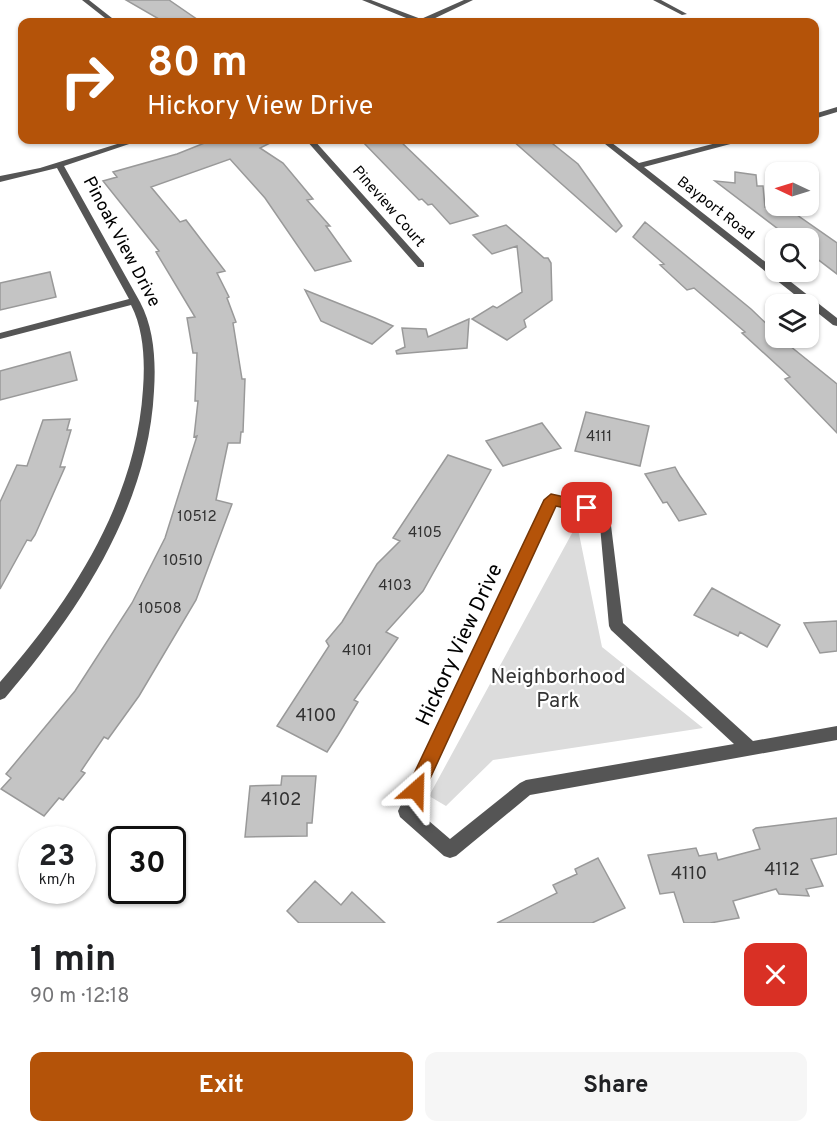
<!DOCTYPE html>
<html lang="en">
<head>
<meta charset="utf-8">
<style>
  :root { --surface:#fff; --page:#f6f6f6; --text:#202124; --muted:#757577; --accent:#b45309 }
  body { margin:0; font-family:Overpass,sans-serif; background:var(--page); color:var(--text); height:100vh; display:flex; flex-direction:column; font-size:22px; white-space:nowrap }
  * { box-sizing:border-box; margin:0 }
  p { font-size:20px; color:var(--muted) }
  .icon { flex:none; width:33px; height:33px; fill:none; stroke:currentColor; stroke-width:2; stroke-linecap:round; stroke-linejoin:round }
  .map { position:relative; height:923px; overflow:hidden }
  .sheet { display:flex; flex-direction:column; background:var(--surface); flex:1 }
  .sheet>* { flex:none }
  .guide { position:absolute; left:18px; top:18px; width:801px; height:126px; border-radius:12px; box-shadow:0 2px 4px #0004; background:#b45309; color:#fff; overflow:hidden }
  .needle { width:39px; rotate:274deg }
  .tools { position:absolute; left:765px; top:162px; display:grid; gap:12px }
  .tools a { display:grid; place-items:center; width:54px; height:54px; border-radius:12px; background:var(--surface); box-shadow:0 2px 4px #0004; font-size:30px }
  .speed { position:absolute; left:18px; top:826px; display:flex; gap:12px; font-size:30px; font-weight:700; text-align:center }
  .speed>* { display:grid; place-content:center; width:78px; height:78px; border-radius:50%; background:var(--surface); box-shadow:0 2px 4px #0004; line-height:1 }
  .speed small { font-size:15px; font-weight:400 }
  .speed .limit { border:3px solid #111; border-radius:9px; background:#fff; color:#111 }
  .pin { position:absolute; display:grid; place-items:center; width:51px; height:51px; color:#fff; margin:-26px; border-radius:12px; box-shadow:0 3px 9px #0006 }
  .me { position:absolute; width:66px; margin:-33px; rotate:25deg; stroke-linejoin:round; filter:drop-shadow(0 0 4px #0008) }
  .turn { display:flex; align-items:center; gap:21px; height:126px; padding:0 30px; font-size:27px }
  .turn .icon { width:78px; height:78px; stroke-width:2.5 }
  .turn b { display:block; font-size:42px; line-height:51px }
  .round { display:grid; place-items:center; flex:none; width:63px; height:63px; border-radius:12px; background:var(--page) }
  .summary { display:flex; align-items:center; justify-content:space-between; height:102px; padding:0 30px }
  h1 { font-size:36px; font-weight:700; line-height:45px }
  .primary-button { display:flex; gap:12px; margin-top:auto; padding:12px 30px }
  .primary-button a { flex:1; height:69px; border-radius:12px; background:var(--accent); color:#fff; font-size:24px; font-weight:700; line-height:69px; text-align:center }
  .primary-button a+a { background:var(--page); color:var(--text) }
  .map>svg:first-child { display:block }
</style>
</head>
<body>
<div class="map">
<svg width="837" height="923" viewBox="0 0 837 923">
  <rect width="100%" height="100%" fill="#fff"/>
  <path fill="#dcdcdc" d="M577 524 602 647 703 728 493 760 446 806 429 796Z"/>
  <path fill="#c4c4c4" stroke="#999" stroke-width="1.5" d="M126 0H169L201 22H164Z
    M212 140H276L260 148 283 163 313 199 307 200 330 226H326L351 261 315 271 265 198 230 159 151 187 180 222 186 220 225 271 217 273 229 297 227 298 236 322 233 323 242 379H245L243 432H241L240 443H228L216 500 232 504 196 600 139 696 108 739 104 737 81 771 85 773 63 800 59 798 44 816 1 789 11 778 6 774 75 691 132 603 165 538 197 436 194 437 198 401H195L197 353H193L187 318 195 317 156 252 159 251 103 181 117 177 113 172 177 154Z
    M361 140H399L478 216 450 224 432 204 428 205 422 199 419 200Z
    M512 140H548L578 164 622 226 616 232Z
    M735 172 756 175 757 186H763L765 207 776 204 784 206 837 243V274L808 252V238H790L715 181 735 183Z
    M645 222 751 309 776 333V338H780L837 384V433L785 379 790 377 742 333 745 332 694 288 687 290 660 265 664 264 633 237Z
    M506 225 544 258H548L551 263 552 300 524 320 526 327 507 340 472 319 493 306 497 308 522 292 517 246 492 254 473 235Z
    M50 272 56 297 0 310V283Z
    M305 290 375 318 393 326 372 344 321 321Z
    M469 319 467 348 397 354 396 351 405 347 402 328 426 329 428 337Z
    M70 352 77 380 0 400V371Z
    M586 412 649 426 640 466 575 451Z
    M70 419 67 430H71L60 467H65L35 535 31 541 27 540 0 589V502L17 465 27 466 43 420Z
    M542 423 561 448 503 466 486 441Z
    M448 455 491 470 423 591 386 632 398 638 354 700 358 702 338 735 327 752 277 726 329 646 326 641 342 622 377 564 400 541 393 538Z
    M675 467 680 476 706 514 679 521 667 502 663 503 645 474Z
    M712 588 780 625 767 647 740 632 738 636 694 615Z
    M837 621V651L820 653 804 623Z
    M282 776H316L312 823H307V836L245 837 250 786 281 785Z
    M837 818V854L811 859 823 886 806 889 809 896 779 894 776 889 733 901 739 918 710 923H684L674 892 660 894 648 855 696 848 699 856 716 853 718 860 760 849 753 830 756 828Z
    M598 858 625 908 592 923H497L557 893 553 885 577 874 575 869Z
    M315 881 341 905 352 892 385 923H299L287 911Z"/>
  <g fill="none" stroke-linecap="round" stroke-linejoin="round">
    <path fill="#555" fill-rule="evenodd" d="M82 0H89L117 22H110Z
      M362 0H371L421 19 464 0H473L427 22H416Z
      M653 0H661L687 14 682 15Z
      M837 107V112L814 119V114Z
      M130 140H141L64 166 140 302C154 328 156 361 154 391 148 508 79 611 5 698L0 700V682C72 600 136 501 143 389 145 362 144 330 131 305L0 339V333L129 299 57 168 0 182V176L40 168Z
      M306 140H314L424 263V267H418Z
      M600 140H608L639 163 728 140H739L738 142 644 167 837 318V326L833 325Z
      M551 495 609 509 623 623 753 741 837 726V740L530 795 456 856 450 858 444 856 400 817 398 811 545 500 547 497ZM555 506 599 515 609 626 611 630 734 744 526 780 520 783 450 839 415 809Z"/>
  </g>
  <path fill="#b45309" stroke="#753606" stroke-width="1.5" d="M551 494 587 502 595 508 587 513 556 506 422 796 416 799 409 796 407 790 409 784 544 500Z"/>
  <g text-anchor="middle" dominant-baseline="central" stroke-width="4.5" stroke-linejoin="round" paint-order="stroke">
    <g font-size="15" fill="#000" stroke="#fff">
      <text transform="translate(388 207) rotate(49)">Pineview Court</text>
      <text transform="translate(715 209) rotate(38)">Bayport Road</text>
    </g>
    <g font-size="15" fill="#313131">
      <text x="599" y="437">4111</text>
      <text x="197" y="517">10512</text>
      <text x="425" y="533">4105</text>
      <text x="183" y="561">10510</text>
      <text x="395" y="586">4103</text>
      <text x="160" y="609">10508</text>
      <text x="357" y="651">4101</text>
    </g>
    <g font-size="18" fill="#000" stroke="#fff">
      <text transform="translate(121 242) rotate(62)">Pinoak View Drive</text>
    </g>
    <g font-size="18" fill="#313131">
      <text x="316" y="716">4100</text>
      <text x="281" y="800">4102</text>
      <text x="782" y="870">4112</text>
      <text x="689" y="874">4110</text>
    </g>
    <g font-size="21" fill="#000" stroke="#fff">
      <text transform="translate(460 645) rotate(-65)">Hickory View Drive</text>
    </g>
    <g font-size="21" fill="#333" stroke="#fff">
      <text x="558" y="677">Neighborhood<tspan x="558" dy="24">Park</tspan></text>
    </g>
  </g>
</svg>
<div class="tools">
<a><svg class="needle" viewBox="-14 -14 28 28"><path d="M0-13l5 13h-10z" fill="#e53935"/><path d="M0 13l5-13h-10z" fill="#757577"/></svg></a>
<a><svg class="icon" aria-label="search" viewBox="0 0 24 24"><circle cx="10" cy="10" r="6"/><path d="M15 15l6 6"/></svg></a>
<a><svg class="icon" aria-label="layers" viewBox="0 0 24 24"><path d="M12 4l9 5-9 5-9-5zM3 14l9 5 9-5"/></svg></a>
</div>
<div class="speed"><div>23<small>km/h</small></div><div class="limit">30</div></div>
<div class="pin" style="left:587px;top:508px;background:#d93025"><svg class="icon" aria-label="arrive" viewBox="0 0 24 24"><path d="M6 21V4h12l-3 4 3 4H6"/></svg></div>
<svg class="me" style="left:416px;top:790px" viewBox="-20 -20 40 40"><path d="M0-17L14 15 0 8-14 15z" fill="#b45309" stroke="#fff" stroke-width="4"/></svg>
<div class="guide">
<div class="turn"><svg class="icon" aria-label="right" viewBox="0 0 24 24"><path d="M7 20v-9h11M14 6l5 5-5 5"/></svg><div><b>80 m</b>Hickory View Drive</div></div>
</div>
</div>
<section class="sheet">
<div class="summary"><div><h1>1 min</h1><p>90 m · 12:18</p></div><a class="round" style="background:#d93025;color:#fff"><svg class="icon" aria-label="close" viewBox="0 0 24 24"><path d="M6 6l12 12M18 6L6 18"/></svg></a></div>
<div class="primary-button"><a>Exit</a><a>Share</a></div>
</section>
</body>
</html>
